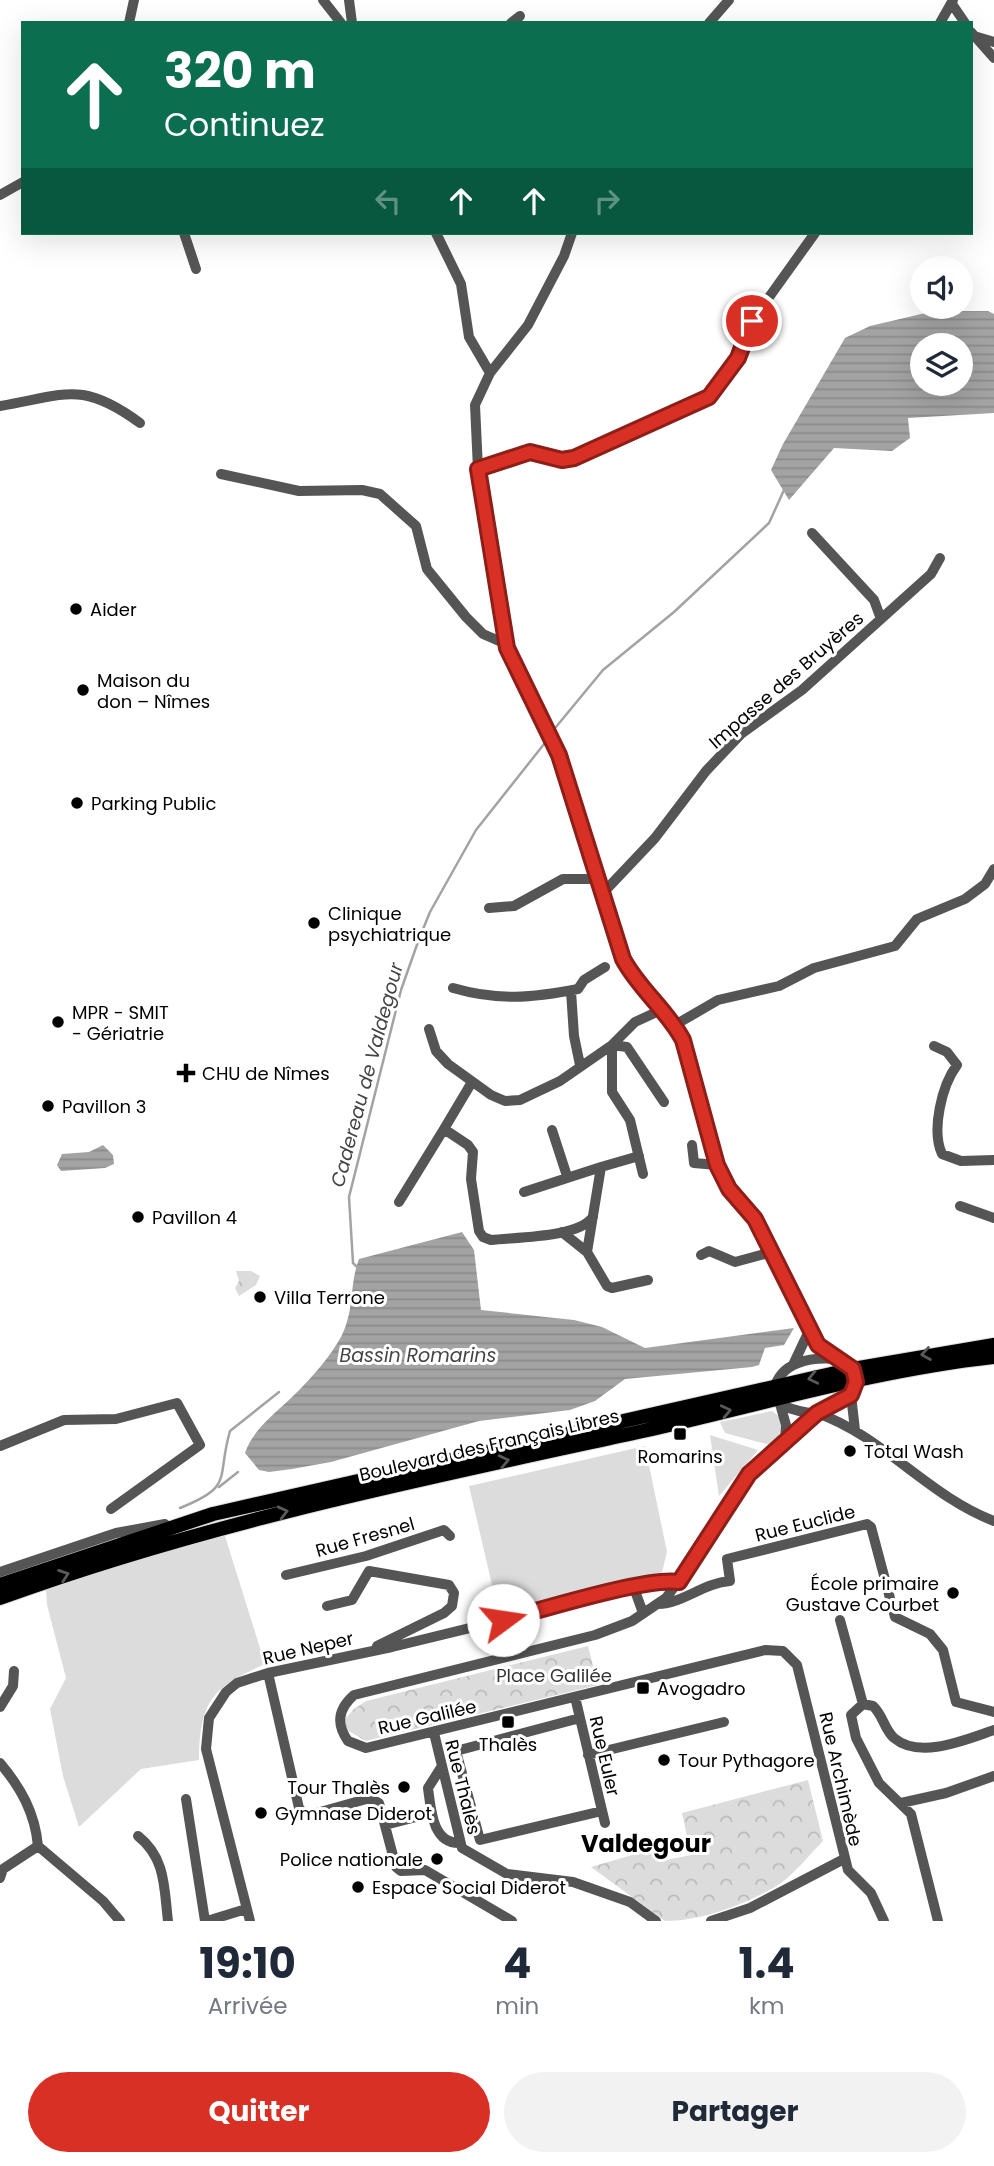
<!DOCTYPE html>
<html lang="fr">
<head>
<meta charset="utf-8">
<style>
  :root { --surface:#fff; --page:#f2f2f3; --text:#1f2937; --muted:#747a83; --accent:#d93025 }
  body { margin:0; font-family:Poppins,sans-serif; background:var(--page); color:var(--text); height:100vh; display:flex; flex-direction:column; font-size:26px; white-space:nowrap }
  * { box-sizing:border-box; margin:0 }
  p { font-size:23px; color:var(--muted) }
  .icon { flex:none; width:38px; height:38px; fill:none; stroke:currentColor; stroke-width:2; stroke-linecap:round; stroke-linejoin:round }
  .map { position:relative; height:1921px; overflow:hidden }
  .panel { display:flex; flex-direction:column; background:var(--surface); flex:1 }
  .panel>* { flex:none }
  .top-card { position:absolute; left:21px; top:21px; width:952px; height:214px; border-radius:0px; box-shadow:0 7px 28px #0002; background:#0b6e4f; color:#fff; overflow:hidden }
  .fabs { position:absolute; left:910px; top:256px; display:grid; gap:14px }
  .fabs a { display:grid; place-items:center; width:63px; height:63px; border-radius:50%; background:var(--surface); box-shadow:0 7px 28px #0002; font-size:35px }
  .pin { position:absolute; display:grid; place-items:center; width:60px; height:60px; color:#fff; margin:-30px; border:4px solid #fff; border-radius:50%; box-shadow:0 2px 7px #0007 }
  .me { position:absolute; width:77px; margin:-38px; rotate:76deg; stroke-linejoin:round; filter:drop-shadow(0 0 5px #0008) }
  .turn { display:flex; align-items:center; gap:24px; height:147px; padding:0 28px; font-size:32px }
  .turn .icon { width:91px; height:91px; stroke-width:2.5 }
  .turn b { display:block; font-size:49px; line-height:60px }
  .lanes { display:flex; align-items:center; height:66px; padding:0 28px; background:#0003; justify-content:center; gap:35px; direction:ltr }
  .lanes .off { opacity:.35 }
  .eta { display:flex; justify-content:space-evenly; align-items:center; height:119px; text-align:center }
  .eta b { font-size:42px; font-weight:700; line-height:49px }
  .button { display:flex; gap:14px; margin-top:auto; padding:14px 28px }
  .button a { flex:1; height:80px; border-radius:42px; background:var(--accent); color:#fff; font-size:28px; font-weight:700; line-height:80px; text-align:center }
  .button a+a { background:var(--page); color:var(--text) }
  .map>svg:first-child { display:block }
</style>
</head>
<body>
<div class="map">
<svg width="994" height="1921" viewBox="0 0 994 1921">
  <defs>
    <pattern id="forest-crowns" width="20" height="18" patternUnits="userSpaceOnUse" patternTransform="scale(1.75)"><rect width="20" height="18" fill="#dcdcdc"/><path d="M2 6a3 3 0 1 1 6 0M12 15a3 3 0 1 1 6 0" fill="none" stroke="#bbb"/></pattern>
    <pattern id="water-rules" width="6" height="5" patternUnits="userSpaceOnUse" patternTransform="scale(1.75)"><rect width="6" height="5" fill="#a3a3a3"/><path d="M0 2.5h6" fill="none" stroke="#8b8b8b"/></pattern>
  </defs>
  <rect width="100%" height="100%" fill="#fff"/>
  <path fill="#dcdcdc" d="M772 1411 781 1418C781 1429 780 1440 770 1445L725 1433 720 1422Z
    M710 1435 758 1450 719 1496Z
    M645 1446 667 1552 662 1572 499 1615 469 1486Z
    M225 1536 265 1664C212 1688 200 1700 199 1760L141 1769 79 1827 63 1776 50 1709 66 1678 47 1605 46 1589 176 1547Z"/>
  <path fill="url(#forest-crowns)" d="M236 1271H251L260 1276 256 1285 239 1296 235 1288 239 1281Z
    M588 1646 598 1685 366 1741 347 1730 345 1719 354 1709 366 1701Z
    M808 1780 823 1841C809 1855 793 1876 775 1887 744 1905 701 1921 665 1921L591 1867 663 1846 666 1860 691 1855 682 1813Z"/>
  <path fill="url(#water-rules)" fill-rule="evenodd" d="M934 311H988L994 314V413L908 418 910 438 892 451 834 448 789 500 771 470 783 444 845 338 870 326ZM922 345H961V383H922Z
    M103 1145 113 1155 114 1164 105 1168 61 1171 57 1165 62 1154 89 1152Z
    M462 1232 474 1250 481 1310 574 1320 602 1327 645 1348 794 1328 784 1345 765 1348 759 1365 752 1367 625 1379 595 1401 570 1410 479 1421 331 1462 292 1469 269 1472 259 1470 245 1453C253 1429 276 1413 293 1396 310 1380 330 1357 341 1337 355 1310 349 1285 359 1259Z"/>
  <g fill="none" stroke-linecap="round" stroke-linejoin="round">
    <path stroke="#a3a3a3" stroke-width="2.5" d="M551 733 603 670 674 612 769 523 784 490
      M359 1269 353 1263 349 1197 401 990 419 939 430 912 476 830 548 739
      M219 1487 238 1472
      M180 1508C235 1486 216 1479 230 1431L279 1392"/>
    <defs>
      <path id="primary" d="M0 1585 213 1514 853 1369 994 1345
        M0 1598C209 1522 426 1478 643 1431 759 1405 875 1370 994 1357"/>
    </defs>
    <use href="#primary" stroke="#dbdbdb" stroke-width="16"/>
    <path stroke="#555" stroke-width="10" d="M323 0 341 23
      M349 0 352 23
      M952 4 965 23
      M129 23 134 0
      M511 23 520 16
      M709 23 729 0
      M940 23 953 0
      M971 32 994 58
      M974 36 994 42
      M0 195 23 182
      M184 233 196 269
      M436 233 461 284 469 337 490 373
      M572 233 564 256 528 325 490 373 475 405 478 469 507 648 560 755 623 959C639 989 667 1010 683 1040L717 1165 729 1189 755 1219 818 1345 853 1369C858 1392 838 1412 814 1413 803 1413 791 1409 781 1405
      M0 406C66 395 81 380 140 423
      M478 469 530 452 562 460 574 458 709 397 738 358 752 321 815 233
      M221 474 299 491 362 490 380 494 416 526 427 569 466 617 483 634 506 644
      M812 533 874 600 881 619
      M602 894 655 838 706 771 741 734 802 690 931 574 940 558
      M489 908 514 906 563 879H597
      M453 988C498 1001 532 998 578 989L584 980 605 967
      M571 991 574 1036 580 1065
      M675 1025 718 1000 779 986 814 968 895 946 917 919 965 899 985 884 994 869
      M429 1029 436 1051 448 1064 491 1095 505 1101 520 1100 560 1081 612 1045 635 1022 661 1010
      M934 1046 947 1052 957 1065C942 1085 931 1130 942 1154L961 1161 994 1160
      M472 1082 444 1129 468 1145 473 1152 471 1179 479 1231 483 1237 491 1240C516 1237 578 1238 593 1217
      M552 1130 567 1176
      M692 1145 694 1163 717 1165
      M643 1174 630 1120 612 1092V1045L627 1047 664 1102
      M524 1192 601 1167
      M399 1202 444 1129
      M960 1206 994 1218
      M562 1232 587 1252 607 1286 612 1288 648 1280
      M587 1252 601 1167 639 1156
      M701 1255 709 1251 735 1262 772 1252
      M793 1365 809 1331
      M774 1390C780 1362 810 1357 835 1359
      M851 1395 855 1430
      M780 1404 786 1425 785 1439
      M817 1413 749 1474 697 1556 666 1598 632 1621 595 1635 354 1695C338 1709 336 1724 348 1741L366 1748 765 1650 783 1651 797 1665 848 1870 871 1893 884 1921
      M817 1413C883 1436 928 1496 994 1521
      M0 1446 64 1420 116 1419 177 1403 200 1445 111 1509
      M0 1572 116 1533 165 1524
      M286 1575 366 1556 444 1530 450 1536
      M634 1588 643 1613
      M658 1604C684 1603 703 1583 730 1581L727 1559 867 1524 871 1527 895 1617 930 1634 943 1650 956 1702 994 1712
      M327 1606 352 1600 369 1571 449 1585 454 1593 452 1606 444 1613 377 1646
      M840 1620 863 1704
      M268 1673 299 1808 306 1816 370 1798 379 1803 396 1867 401 1871 425 1870 512 1921
      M575 1697 605 1823
      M0 1707 13 1686 14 1671
      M580 1718 456 1751 480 1840 602 1811
      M434 1733 462 1848 507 1874 573 1882 630 1902 656 1921
      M588 1755 724 1722
      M0 1763C21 1788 35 1813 38 1846L103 1901 120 1921
      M442 1766 428 1788C431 1809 432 1843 459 1843
      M186 1799 205 1921
      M901 1803 946 1793 994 1776
      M385 1825 432 1813
      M138 1836C166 1858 164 1888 168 1921
      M0 1878 3 1869 38 1846
      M207 1921 246 1909
      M250 1921 206 1749 209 1718 226 1692 237 1683 268 1673 392 1647 634 1588 670 1581 679 1582
      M711 1921 750 1908 844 1859
      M938 1921 911 1814 879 1783 856 1738 851 1715 863 1704 873 1706C883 1715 884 1729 894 1738 920 1760 967 1739 994 1730"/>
    <use href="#primary" stroke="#000" stroke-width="14"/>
  </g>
  <defs><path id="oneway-chevron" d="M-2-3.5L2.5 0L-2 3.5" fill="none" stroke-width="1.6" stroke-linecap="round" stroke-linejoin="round" transform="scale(1.75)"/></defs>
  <g stroke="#595959">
    <use href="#oneway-chevron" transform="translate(926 1354) rotate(171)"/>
    <use href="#oneway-chevron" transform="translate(813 1378) rotate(167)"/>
    <use href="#oneway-chevron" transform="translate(726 1411) rotate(-13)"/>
    <use href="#oneway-chevron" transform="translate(504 1461) rotate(-12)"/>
    <use href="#oneway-chevron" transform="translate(283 1512) rotate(-14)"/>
    <use href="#oneway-chevron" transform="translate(64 1575) rotate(-19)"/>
  </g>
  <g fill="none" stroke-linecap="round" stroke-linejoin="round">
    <defs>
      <path id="route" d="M503 1620C541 1610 646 1577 679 1582L749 1474 817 1413 851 1395 856 1382 853 1369 818 1345 755 1219 729 1189 717 1165 683 1040C667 1010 639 989 623 959L559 755 507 648 478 469 530 452 562 460 574 458 709 397 738 358 752 321"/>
    </defs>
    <use href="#route" stroke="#8d1f18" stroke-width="18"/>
    <use href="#route" stroke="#d93025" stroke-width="12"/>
  </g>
  <g fill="#000" stroke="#fff" stroke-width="2.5">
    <circle cx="76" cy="609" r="7"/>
    <circle cx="83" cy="690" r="7"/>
    <circle cx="77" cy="803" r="7"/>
    <circle cx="314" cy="923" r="7"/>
    <circle cx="58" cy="1022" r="7"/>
    <path d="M182.5 1062.5h7v7h7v7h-7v7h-7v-7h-7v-7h7z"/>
    <circle cx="48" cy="1106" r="7"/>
    <circle cx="138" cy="1217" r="7"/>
    <circle cx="260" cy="1297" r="7"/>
    <rect x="673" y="1427" width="14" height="14" rx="3.5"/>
    <circle cx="850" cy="1451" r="7"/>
    <circle cx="953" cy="1593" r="7"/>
    <rect x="636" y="1681" width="14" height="14" rx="3.5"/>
    <rect x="501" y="1715" width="14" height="14" rx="3.5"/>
    <circle cx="664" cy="1760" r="7"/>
    <circle cx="404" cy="1787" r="7"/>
    <circle cx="261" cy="1813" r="7"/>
    <circle cx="437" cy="1859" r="7"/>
    <circle cx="358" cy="1887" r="7"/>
  </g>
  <g text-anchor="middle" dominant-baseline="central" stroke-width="6" stroke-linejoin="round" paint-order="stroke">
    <g font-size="18" fill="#000" stroke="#fff" text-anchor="start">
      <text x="90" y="609">Aider</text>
      <text x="97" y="680">Maison du<tspan x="97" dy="21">don – Nîmes</tspan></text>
      <text x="91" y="803">Parking Public</text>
      <text x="328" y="913">Clinique<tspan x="328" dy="21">psychiatrique</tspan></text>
      <text x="72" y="1012">MPR - SMIT<tspan x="72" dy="21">- Gériatrie</tspan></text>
      <text x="202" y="1073">CHU de Nîmes</text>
      <text x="62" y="1106">Pavillon 3</text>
      <text x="152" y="1217">Pavillon 4</text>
      <text x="274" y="1297">Villa Terrone</text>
      <text x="864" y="1451">Total Wash</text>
      <text x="680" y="1456" text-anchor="middle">Romarins</text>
      <text x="939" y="1583" text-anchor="end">École primaire<tspan x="939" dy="21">Gustave Courbet</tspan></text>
      <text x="657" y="1688">Avogadro</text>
      <text x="508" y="1744" text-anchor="middle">Thalès</text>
      <text x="678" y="1760">Tour Pythagore</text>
      <text x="390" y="1787" text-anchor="end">Tour Thalès</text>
      <text x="275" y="1813">Gymnase Diderot</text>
      <text x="423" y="1859" text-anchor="end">Police nationale</text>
      <text x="372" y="1887">Espace Social Diderot</text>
    </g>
    <g font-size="18" fill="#000" stroke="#fff">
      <text transform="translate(786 680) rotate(-41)">Impasse des Bruyères</text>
      <text transform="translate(489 1445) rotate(-13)">Boulevard des Français Libres</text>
      <text transform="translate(805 1523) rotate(-14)">Rue Euclide</text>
      <text transform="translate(365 1537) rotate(-16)">Rue Fresnel</text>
      <text transform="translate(308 1648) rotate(-13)">Rue Neper</text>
      <text transform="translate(427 1717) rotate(-13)">Rue Galilée</text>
      <text transform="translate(605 1756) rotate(77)">Rue Euler</text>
      <text transform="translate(841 1779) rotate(77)">Rue Archimède</text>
      <text transform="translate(463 1787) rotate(76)">Rue Thalès</text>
    </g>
    <g font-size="18" fill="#333" stroke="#fff">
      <text x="554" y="1675">Place Galilée</text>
    </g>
    <g font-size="19" font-style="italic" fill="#444" stroke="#fff">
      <text transform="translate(367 1075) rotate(-75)">Cadereau de Valdegour</text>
      <text x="418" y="1355">Bassin Romarins</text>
    </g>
    <g font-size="24" font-weight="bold" fill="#000" stroke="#fff">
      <text x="646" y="1843">Valdegour</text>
    </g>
  </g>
</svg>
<div class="fabs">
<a><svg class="icon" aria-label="sound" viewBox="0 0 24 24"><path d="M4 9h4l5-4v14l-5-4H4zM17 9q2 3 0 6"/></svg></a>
<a><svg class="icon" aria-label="layers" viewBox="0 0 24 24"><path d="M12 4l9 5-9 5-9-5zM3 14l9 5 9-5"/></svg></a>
</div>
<div class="pin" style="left:752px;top:321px;background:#d93025"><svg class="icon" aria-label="arrive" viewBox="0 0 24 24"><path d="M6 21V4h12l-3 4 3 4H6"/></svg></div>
<svg class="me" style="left:503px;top:1620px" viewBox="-20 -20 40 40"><circle r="19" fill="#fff"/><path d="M0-13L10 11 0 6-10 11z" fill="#d93025"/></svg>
<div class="top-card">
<div class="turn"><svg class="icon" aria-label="ahead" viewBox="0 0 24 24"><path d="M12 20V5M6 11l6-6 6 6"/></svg><div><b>320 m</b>Continuez</div></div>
<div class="lanes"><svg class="icon off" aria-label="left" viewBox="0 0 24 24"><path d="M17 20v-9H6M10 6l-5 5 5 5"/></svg><svg class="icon" aria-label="ahead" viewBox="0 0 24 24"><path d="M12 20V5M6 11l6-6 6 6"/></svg><svg class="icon" aria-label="ahead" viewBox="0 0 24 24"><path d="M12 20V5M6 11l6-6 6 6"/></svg><svg class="icon off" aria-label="right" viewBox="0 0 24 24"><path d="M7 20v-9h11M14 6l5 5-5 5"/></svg></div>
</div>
</div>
<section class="panel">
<div class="eta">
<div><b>19:10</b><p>Arrivée</p></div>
<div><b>4</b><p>min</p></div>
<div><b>1.4</b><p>km</p></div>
</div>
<div class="button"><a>Quitter</a><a>Partager</a></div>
</section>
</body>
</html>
